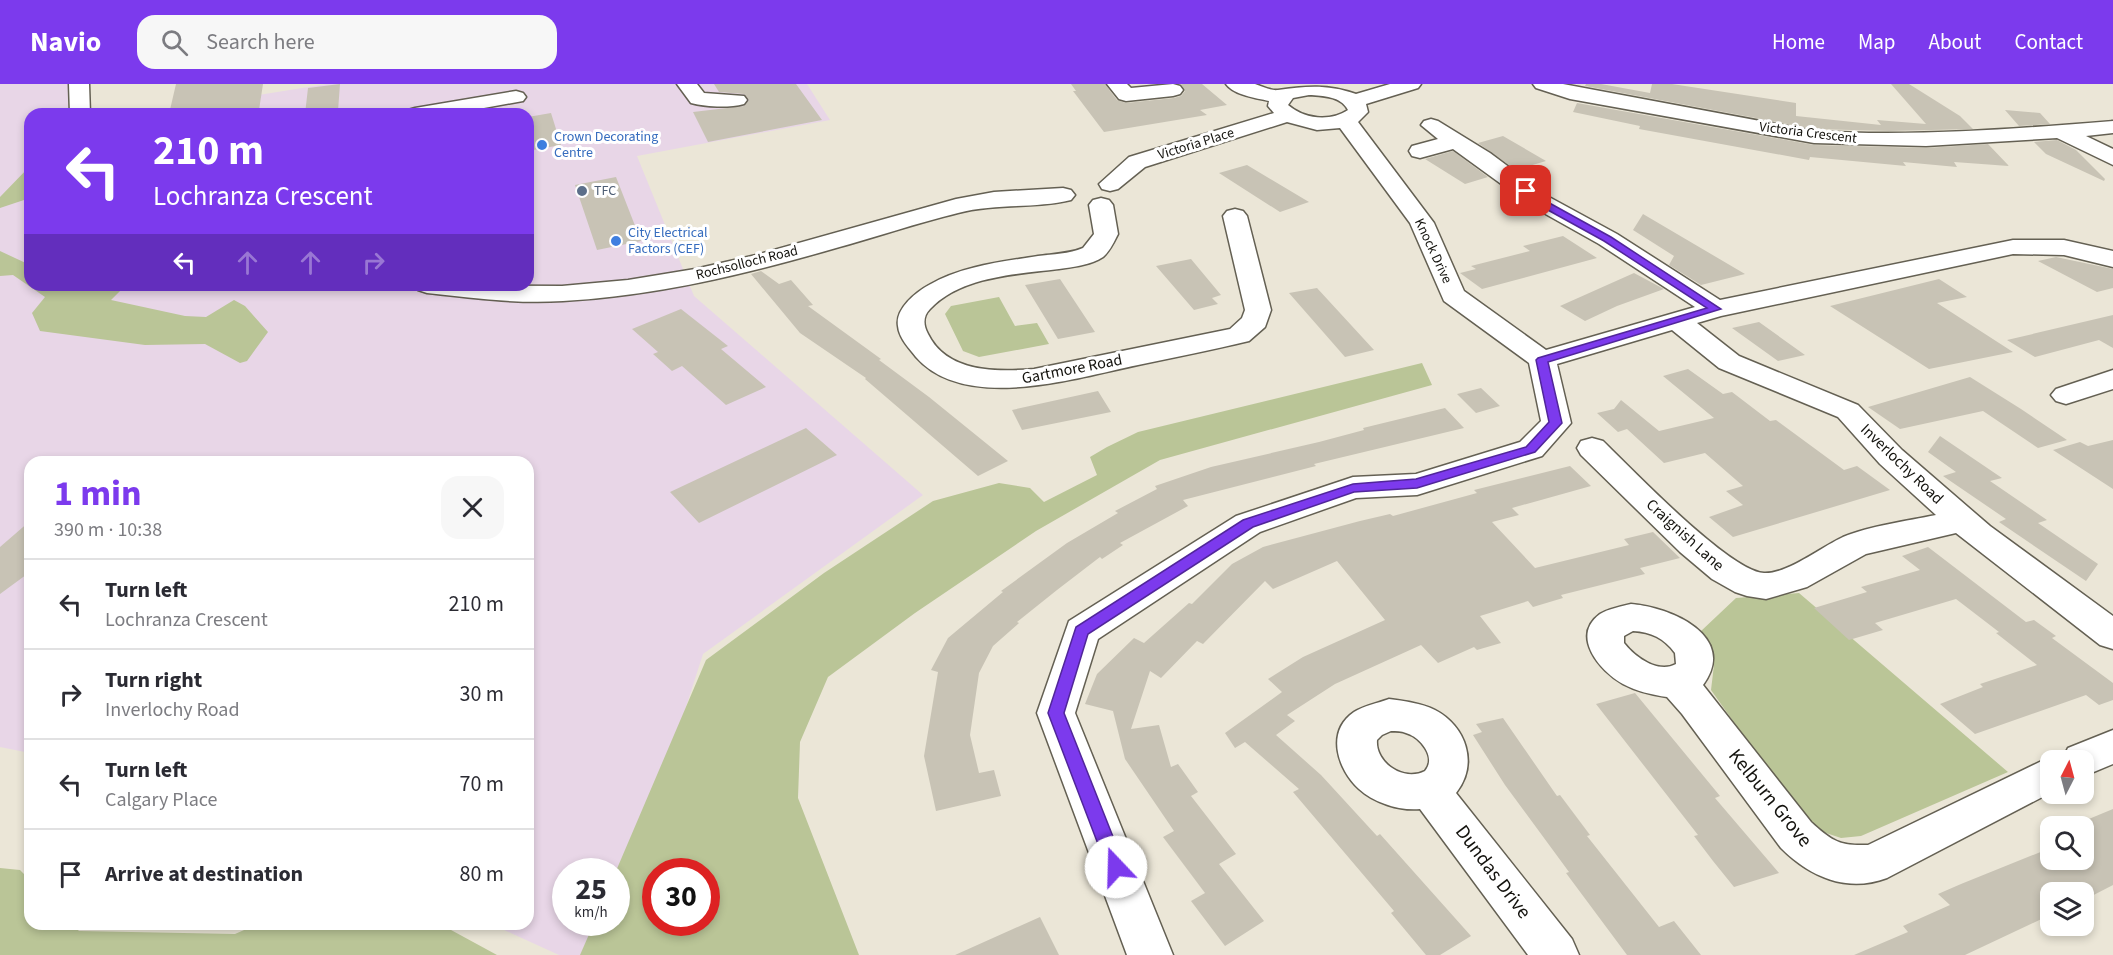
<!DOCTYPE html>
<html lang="en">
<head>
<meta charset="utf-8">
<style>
  :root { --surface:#fff; --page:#f7f7f7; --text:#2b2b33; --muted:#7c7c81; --line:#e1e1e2; --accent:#7c3aed }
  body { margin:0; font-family:"Source Sans 3",sans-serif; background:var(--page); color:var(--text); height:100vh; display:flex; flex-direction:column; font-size:22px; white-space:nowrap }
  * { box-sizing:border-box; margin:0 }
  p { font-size:20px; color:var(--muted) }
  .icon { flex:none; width:33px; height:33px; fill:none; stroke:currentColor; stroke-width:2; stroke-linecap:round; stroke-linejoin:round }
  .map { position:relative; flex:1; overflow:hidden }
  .drawer { position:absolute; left:24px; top:372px; width:510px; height:474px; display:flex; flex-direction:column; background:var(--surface); border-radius:18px; box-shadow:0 3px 9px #0003 }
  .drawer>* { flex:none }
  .top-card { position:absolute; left:24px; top:24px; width:510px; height:183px; border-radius:18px; box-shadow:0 3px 9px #0003; background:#7c3aed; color:#fff; overflow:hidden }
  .needle { width:39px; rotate:6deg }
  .fabs { position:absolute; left:2040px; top:666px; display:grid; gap:12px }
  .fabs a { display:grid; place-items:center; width:54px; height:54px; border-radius:12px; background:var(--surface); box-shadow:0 3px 9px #0003; font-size:30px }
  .speed { position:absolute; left:552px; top:774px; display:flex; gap:12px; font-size:30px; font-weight:700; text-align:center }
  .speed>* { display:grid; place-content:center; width:78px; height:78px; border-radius:50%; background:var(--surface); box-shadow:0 3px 9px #0003; line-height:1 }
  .speed small { font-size:15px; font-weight:400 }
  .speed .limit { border:9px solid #d22; background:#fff; color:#111 }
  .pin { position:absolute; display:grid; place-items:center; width:51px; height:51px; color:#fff; margin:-26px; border-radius:12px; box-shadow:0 3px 9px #0006 }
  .me { position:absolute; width:66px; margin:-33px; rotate:339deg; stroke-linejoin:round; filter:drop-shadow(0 0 4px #0008) }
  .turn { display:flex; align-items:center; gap:21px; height:126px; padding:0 30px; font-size:27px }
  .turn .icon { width:78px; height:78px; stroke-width:2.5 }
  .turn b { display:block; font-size:42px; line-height:51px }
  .lanes { display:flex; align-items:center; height:57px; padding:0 30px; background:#0003; justify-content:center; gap:30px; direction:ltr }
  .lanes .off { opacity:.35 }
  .round { display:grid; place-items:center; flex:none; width:63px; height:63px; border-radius:18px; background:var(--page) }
  .headline { display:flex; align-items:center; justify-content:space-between; height:102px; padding:0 30px }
  h1 { font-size:36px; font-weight:700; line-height:45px; color:var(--accent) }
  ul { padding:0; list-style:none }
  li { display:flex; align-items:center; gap:18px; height:90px; padding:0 30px; border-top:2px solid var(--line) }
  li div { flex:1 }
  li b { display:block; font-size:22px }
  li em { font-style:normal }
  header { display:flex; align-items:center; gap:36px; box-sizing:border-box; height:84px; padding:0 30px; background:var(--accent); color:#fff }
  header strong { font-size:28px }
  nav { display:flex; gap:33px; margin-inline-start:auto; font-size:21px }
  .search { width:420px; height:54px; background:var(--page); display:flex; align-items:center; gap:15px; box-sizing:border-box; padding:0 21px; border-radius:18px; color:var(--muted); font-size:22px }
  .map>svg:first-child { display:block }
</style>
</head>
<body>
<header>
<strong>Navio</strong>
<div class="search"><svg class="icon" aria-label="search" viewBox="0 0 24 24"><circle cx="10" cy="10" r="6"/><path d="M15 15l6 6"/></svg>Search here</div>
<nav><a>Home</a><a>Map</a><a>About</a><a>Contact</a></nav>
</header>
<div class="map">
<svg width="2113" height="871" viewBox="0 0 2113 871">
  <rect width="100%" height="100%" fill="#ebe6d7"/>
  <path fill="#e8d6e7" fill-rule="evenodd" d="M0 0H68V30H30V201H528V30H139L327 0H807L830 36 637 72 694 212 923 411 703 570 606 871H559L491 840H528V378H30V669L0 663ZM566 788H616V838H566Z"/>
  <path fill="#bac597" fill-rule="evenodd" d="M30 82V114L0 124V113Z
    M0 167 30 181V201H126L111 216 185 232 206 233 234 216 245 222 268 248 247 277 240 279 205 260 145 261 40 247 32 229 45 213 13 191 0 192Z
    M999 213 1015 242 1037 239 1049 260 979 273 963 267 945 230 951 222Z
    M1422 279 1432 301 1160 376 1036 447 915 529 828 593 800 658 798 714 859 871H580L594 839 616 838V787L706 576 824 489 933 417 999 399 1030 404 1044 418 1097 391 1090 373 1107 363 1138 348ZM656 788H706V838H656Z
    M1799 509 2008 688 1861 752 1841 754 1808 743 1711 606 1714 581 1700 548 1736 514Z
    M0 784 20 786 30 796V840H72L79 847 235 850 258 840H440L497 871H0Z"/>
  <path fill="#c8c3b5" d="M176 0H263L259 26 236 30H169Z
    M340 0 338 27 305 30 308 4Z
    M714 0H796L822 36 708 58 693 28 744 22 749 16 744 10 719 8Z
    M1071 0H1105L1117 16 1126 19 1174 14 1181 12 1185 7 1181 0H1202L1227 21 1200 26 1207 31 1104 48 1073 7H1076Z
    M1586 0H1601L1650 9 1652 0H1672L1796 19V32L1881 41 1877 36 1926 40 1891 0H1909L1960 32 1973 45 1889 47 1814 45 1585 2Z
    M1577 19 1814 61 1926 64 1988 60 2009 82 1954 78 1957 83 1903 78 1906 82 1810 73 1809 76 1639 45 1640 42 1573 28Z
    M2005 26 2040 29 2050 40 2019 42Z
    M551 29 561 61 528 67V33Z
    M1503 52 1546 77 1516 86 1478 59Z
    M2057 56 2076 66 2105 95 2104 97 2046 70 2034 58Z
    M1453 67 1488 93 1465 100 1425 75Z
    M1247 81 1309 118 1280 128 1219 89Z
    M616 93 641 157 597 166 575 101Z
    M1643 130 1745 190 1701 201 1669 181 1674 172 1633 146Z
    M1563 152 1597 174 1482 205 1460 189 1476 185 1471 182 1530 167 1523 162Z
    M2056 173 2113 185V204L2097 208 2038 177Z
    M1191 175 1221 211 1212 214 1218 220 1194 226 1156 182Z
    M761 187 779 200 791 196 813 221 808 222 881 275 879 276 929 313 1008 377 978 392 865 295 866 294 800 249 751 190Z
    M1634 189 1664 205 1617 222 1585 237 1560 222Z
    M1060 195 1095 248 1058 255 1025 201Z
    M1939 195 1967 213 1937 219 2013 268 1929 285 1830 222Z
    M1317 204 1374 266 1345 273 1289 209Z
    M681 225 728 262 721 265 766 303 726 321 682 282 672 287 653 270 658 268 632 245Z
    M2113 231V264L2099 256 2035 273 2007 256Z
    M1759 238 1805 271 1778 277 1732 244Z
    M1688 285 1723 310 1732 308 1770 337 1776 336 1844 386 1857 382 1890 406 1733 453 1709 433 1743 421 1726 407 1743 402 1705 369 1664 379 1627 345 1618 348 1597 329 1614 325 1621 316 1659 347 1714 334 1663 292Z
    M1970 293 2021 325 2067 356 2038 364 1983 327 1900 345 1868 323Z
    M1481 304 1500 322 1476 329 1457 310Z
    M1098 307 1111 328 1022 346 1012 326Z
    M1445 324 1464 344 1314 380 1316 382 1183 416 1188 422 1120 459 1123 461 1102 475 1100 473 1057 506 1017 538 1019 539 993 562 979 589 970 651 979 689 994 686 1001 712 936 727 924 672 938 588 931 586 948 554 1003 508 1001 507 1067 459 1118 429 1115 427 1157 405 1155 402 1211 383 1319 358 1364 346 1363 344Z
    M806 344 837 371 699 439 670 408Z
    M1940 352 2002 394 1990 397 2047 436 2038 439 2098 480 2086 497 1999 438 2006 435 1943 392 1956 388 1928 368Z
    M2113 356V405L2053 366 2080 358 2088 362Z
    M1570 382 1591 402 1512 424 1519 431 1492 438 1535 484 1629 461 1624 455 1653 448 1680 474 1640 484 1645 490 1561 511 1563 514 1533 523 1528 517 1480 532 1501 559 1477 566 1474 563 1438 579 1421 561 1335 600 1287 631 1295 637 1276 651 1321 691 1377 752 1380 750 1471 852 1440 871H1426L1391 829 1394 827 1293 708 1299 705 1245 658 1235 664 1225 649 1282 608 1268 595 1303 573 1385 536 1337 477 1273 505 1265 497 1203 560 1197 557 1161 594 1150 587 1131 645 1159 641 1171 683 1178 680 1198 708 1191 712 1236 770 1219 780 1264 837 1225 862 1191 817 1205 809 1163 753 1174 747 1125 675 1113 627 1085 620 1097 590 1134 554 1144 559 1189 519 1192 520 1232 480 1263 463 1360 437 1390 430 1393 432 1477 409 1474 406Z
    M30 437V488L0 510V463Z
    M1928 463 2026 538 2034 536 2056 552 2052 554 2113 599V616L2099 621 2086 611 1975 650 1940 620 1983 603 1980 600 2037 581 1996 549 1999 548 1956 515 1875 539 1883 546 1849 556 1814 524 1867 508 1861 503 1920 486 1902 472Z
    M1635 609 1720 712 1715 714 1779 789 1734 803 1713 777 1694 752 1698 751 1596 620Z
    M1503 634 1557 712 1560 711 1590 751 1587 752 1659 843 1674 837 1701 871H1627L1566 789 1569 788 1505 701 1473 651 1482 648 1476 640Z
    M2113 725V801L2084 816V808H2050V831L1965 871H1854L1908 848 1903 842 1950 821 1938 810 1961 800 2043 767 2050 776H2084V737Z
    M1040 833 1059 871H955Z"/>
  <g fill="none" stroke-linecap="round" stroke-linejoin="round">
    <defs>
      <path id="minor" d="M69 0H89L90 30H70Z
        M677 0H697L704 9 744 12 747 16 744 20C729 24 706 23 691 19Z
        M1107 0H1127L1131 4 1173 0 1180 2 1183 6 1180 10 1173 12 1126 17 1119 15Z
        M1226 0C1235 0 1246 0 1255 0 1262 2 1270 7 1278 6 1306 2 1328 0 1356 10L1390 0H1421L1418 4 1366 20 1368 28 1358 38 1434 139 1464 207 1546 266 1695 223 1599 160 1533 123 1453 65 1420 74 1412 72 1409 67 1412 62 1438 55 1421 41 1424 37 1431 35 1438 37 1490 69 1549 113 1617 150 1720 216 2013 156H2064L2113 167V183L2064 171 2013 170 1721 232 1697 239 1739 272 1858 321 1902 366 1990 442 2113 532V565L2100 561 1956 449 1866 470 1807 503 1766 515 1747 512 1735 508 1712 495 1680 468 1581 371 1577 364 1581 357 1592 354 1603 357C1631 384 1730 488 1764 489 1788 490 1821 463 1843 453 1869 442 1907 437 1936 431L1880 380 1838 333 1719 284 1672 246 1557 280 1571 339 1542 372 1417 411 1356 414 1260 448 1098 555 1075 629 1173 871H1127L1037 629 1069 537 1236 432 1353 393 1416 390 1520 358 1541 337 1529 279 1444 217 1410 139 1340 44 1317 46 1287 38 1145 83 1118 105 1110 107 1102 105 1099 100 1129 73 1274 29 1268 22 1269 17C1256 14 1234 11 1226 0ZM1309 11C1323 12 1341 12 1348 26 1330 38 1304 35 1288 21L1293 14Z
        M1533 0H1563L1814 47C1914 53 2013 45 2113 37V49L2086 52 2113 65V81L2057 54 1926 62 1814 59 1570 15 1536 4Z
        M516 7 523 9 526 13 523 17 451 30H405L408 26 415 24Z
        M1063 104 1071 106 1075 111 1071 116C1035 125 995 119 958 129 917 139 876 153 836 164 747 190 656 212 563 217 517 220 472 214 427 209L418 206 414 201 562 202 628 196 695 185 756 171 956 115 994 108Z
        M1101 114 1109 116 1113 121 1118 150C1114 158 1110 167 1103 173 1091 181 1073 183 1059 185 1018 190 961 192 930 225 923 232 923 241 928 250 947 289 997 288 1034 285L1230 245 1242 234 1245 226 1223 132 1227 127 1235 125 1243 127 1247 132 1271 226 1265 243 1249 257C1212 266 1175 273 1138 281 1076 294 965 329 916 273 909 264 899 254 898 242 895 225 916 208 929 201 962 182 1001 178 1038 172 1053 170 1069 170 1083 164L1094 150 1089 121 1093 116Z
        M2113 286V305L2066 320 2056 317 2051 311 2056 305Z
        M1631 520C1670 523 1739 552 1703 601L1811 738C1832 757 1839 762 1868 761L2050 673 2061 676H2050V709L1887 794C1847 809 1810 793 1781 764L1682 630 1667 613C1652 611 1636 607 1623 600 1600 587 1570 552 1600 530 1608 525 1622 522 1631 520ZM1633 547C1651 548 1664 554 1675 569L1676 580C1658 590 1635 573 1624 559V552Z
        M1389 615C1404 617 1421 619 1435 626 1466 642 1479 680 1456 709L1572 855 1579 871H1528L1420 725C1400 727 1374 719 1359 705 1338 686 1325 648 1354 628 1363 622 1378 619 1389 615ZM1391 647C1396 647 1401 647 1406 649 1420 653 1437 673 1425 687 1404 698 1375 679 1377 656L1382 651Z
        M2113 646V680L2084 692V676H2062L2068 664Z"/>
    </defs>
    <use href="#minor" stroke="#646053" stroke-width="3"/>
    <use href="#minor" fill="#fff" fill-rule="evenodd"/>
  </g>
  <path fill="#7c3aed" stroke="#51269a" stroke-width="1.5" d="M1523 105H1529L1544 116 1611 153 1721 225 1548 278 1562 339 1535 368 1417 404 1354 408 1253 443 1088 550 1064 629 1125 783 1122 789 1116 791 1109 789 1048 629 1076 543 1243 436 1353 400 1416 395 1526 363 1549 338 1536 276 1538 274 1707 224 1604 157 1537 120 1523 109Z"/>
  <g fill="#3f7fe0" stroke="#fff" stroke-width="2">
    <circle cx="542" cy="61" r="6"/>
    <circle cx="616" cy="157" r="6"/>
  </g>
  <circle fill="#5c6f8a" stroke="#fff" stroke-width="2" cx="582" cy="107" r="6"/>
  <g text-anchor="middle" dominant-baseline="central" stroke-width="6" stroke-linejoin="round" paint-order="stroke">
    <g font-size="14" fill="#13120d" stroke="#fff">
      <text transform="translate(1808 49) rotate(7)">Victoria Crescent</text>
      <text transform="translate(1196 60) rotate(-17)">Victoria Place</text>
      <text transform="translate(1433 167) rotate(65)">Knock Drive</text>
      <text transform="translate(747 179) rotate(-14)">Rochsolloch Road</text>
    </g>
    <g font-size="14" fill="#366cbe" stroke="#fff" text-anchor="start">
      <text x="554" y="53">Crown Decorating<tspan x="554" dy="16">Centre</tspan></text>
      <text x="628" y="149">City Electrical<tspan x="628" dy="16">Factors (CEF)</tspan></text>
    </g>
    <g font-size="14" fill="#4e5e75" stroke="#fff" text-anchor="start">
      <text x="594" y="107">TFC</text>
    </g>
    <g font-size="16" fill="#13120d" stroke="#fff">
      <text transform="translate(1072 285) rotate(-11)">Gartmore Road</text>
      <text transform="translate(1902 380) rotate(44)">Inverlochy Road</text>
      <text transform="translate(1685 451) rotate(42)">Craignish Lane</text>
    </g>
    <g font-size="20" fill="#13120d" stroke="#fff">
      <text transform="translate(1770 714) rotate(51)">Kelburn Grove</text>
      <text transform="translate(1493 788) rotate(53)">Dundas Drive</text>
    </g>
  </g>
</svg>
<div class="fabs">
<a><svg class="needle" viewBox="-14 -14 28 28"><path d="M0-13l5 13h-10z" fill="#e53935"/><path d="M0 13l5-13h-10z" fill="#7c7c81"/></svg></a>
<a><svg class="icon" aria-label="search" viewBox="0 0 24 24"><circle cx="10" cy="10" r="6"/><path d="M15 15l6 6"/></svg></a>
<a><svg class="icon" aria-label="layers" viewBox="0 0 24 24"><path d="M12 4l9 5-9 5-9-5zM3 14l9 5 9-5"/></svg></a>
</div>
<div class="speed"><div>25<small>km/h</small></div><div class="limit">30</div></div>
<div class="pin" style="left:1526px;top:107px;background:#d93025"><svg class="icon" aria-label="arrive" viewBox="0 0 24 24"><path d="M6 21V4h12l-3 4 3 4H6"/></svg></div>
<svg class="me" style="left:1116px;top:783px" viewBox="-20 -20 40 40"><circle r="19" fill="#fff"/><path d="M0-13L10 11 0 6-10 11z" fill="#7c3aed"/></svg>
<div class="top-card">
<div class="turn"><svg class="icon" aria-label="left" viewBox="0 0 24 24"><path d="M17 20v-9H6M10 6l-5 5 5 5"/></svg><div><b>210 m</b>Lochranza Crescent</div></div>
<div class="lanes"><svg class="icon" aria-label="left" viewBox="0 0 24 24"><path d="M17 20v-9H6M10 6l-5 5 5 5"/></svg><svg class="icon off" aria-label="ahead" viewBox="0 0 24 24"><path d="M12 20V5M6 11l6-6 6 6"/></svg><svg class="icon off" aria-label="ahead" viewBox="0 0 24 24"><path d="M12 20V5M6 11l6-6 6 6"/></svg><svg class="icon off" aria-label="right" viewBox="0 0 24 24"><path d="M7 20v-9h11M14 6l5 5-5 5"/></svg></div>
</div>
<section class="drawer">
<div class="headline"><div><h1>1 min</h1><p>390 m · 10:38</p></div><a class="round"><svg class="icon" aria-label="close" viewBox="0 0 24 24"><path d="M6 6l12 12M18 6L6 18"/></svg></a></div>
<ul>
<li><svg class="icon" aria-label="left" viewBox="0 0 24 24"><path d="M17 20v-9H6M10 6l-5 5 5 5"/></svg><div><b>Turn left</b><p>Lochranza Crescent</p></div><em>210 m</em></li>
<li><svg class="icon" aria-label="right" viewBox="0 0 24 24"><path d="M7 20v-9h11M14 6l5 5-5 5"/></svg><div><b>Turn right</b><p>Inverlochy Road</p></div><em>30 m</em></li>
<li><svg class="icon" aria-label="left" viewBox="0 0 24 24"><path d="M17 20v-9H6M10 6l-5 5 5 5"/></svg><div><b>Turn left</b><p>Calgary Place</p></div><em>70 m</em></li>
<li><svg class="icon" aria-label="arrive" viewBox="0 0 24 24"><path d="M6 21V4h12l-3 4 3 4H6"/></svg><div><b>Arrive at destination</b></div><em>80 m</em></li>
</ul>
</section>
</div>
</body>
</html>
